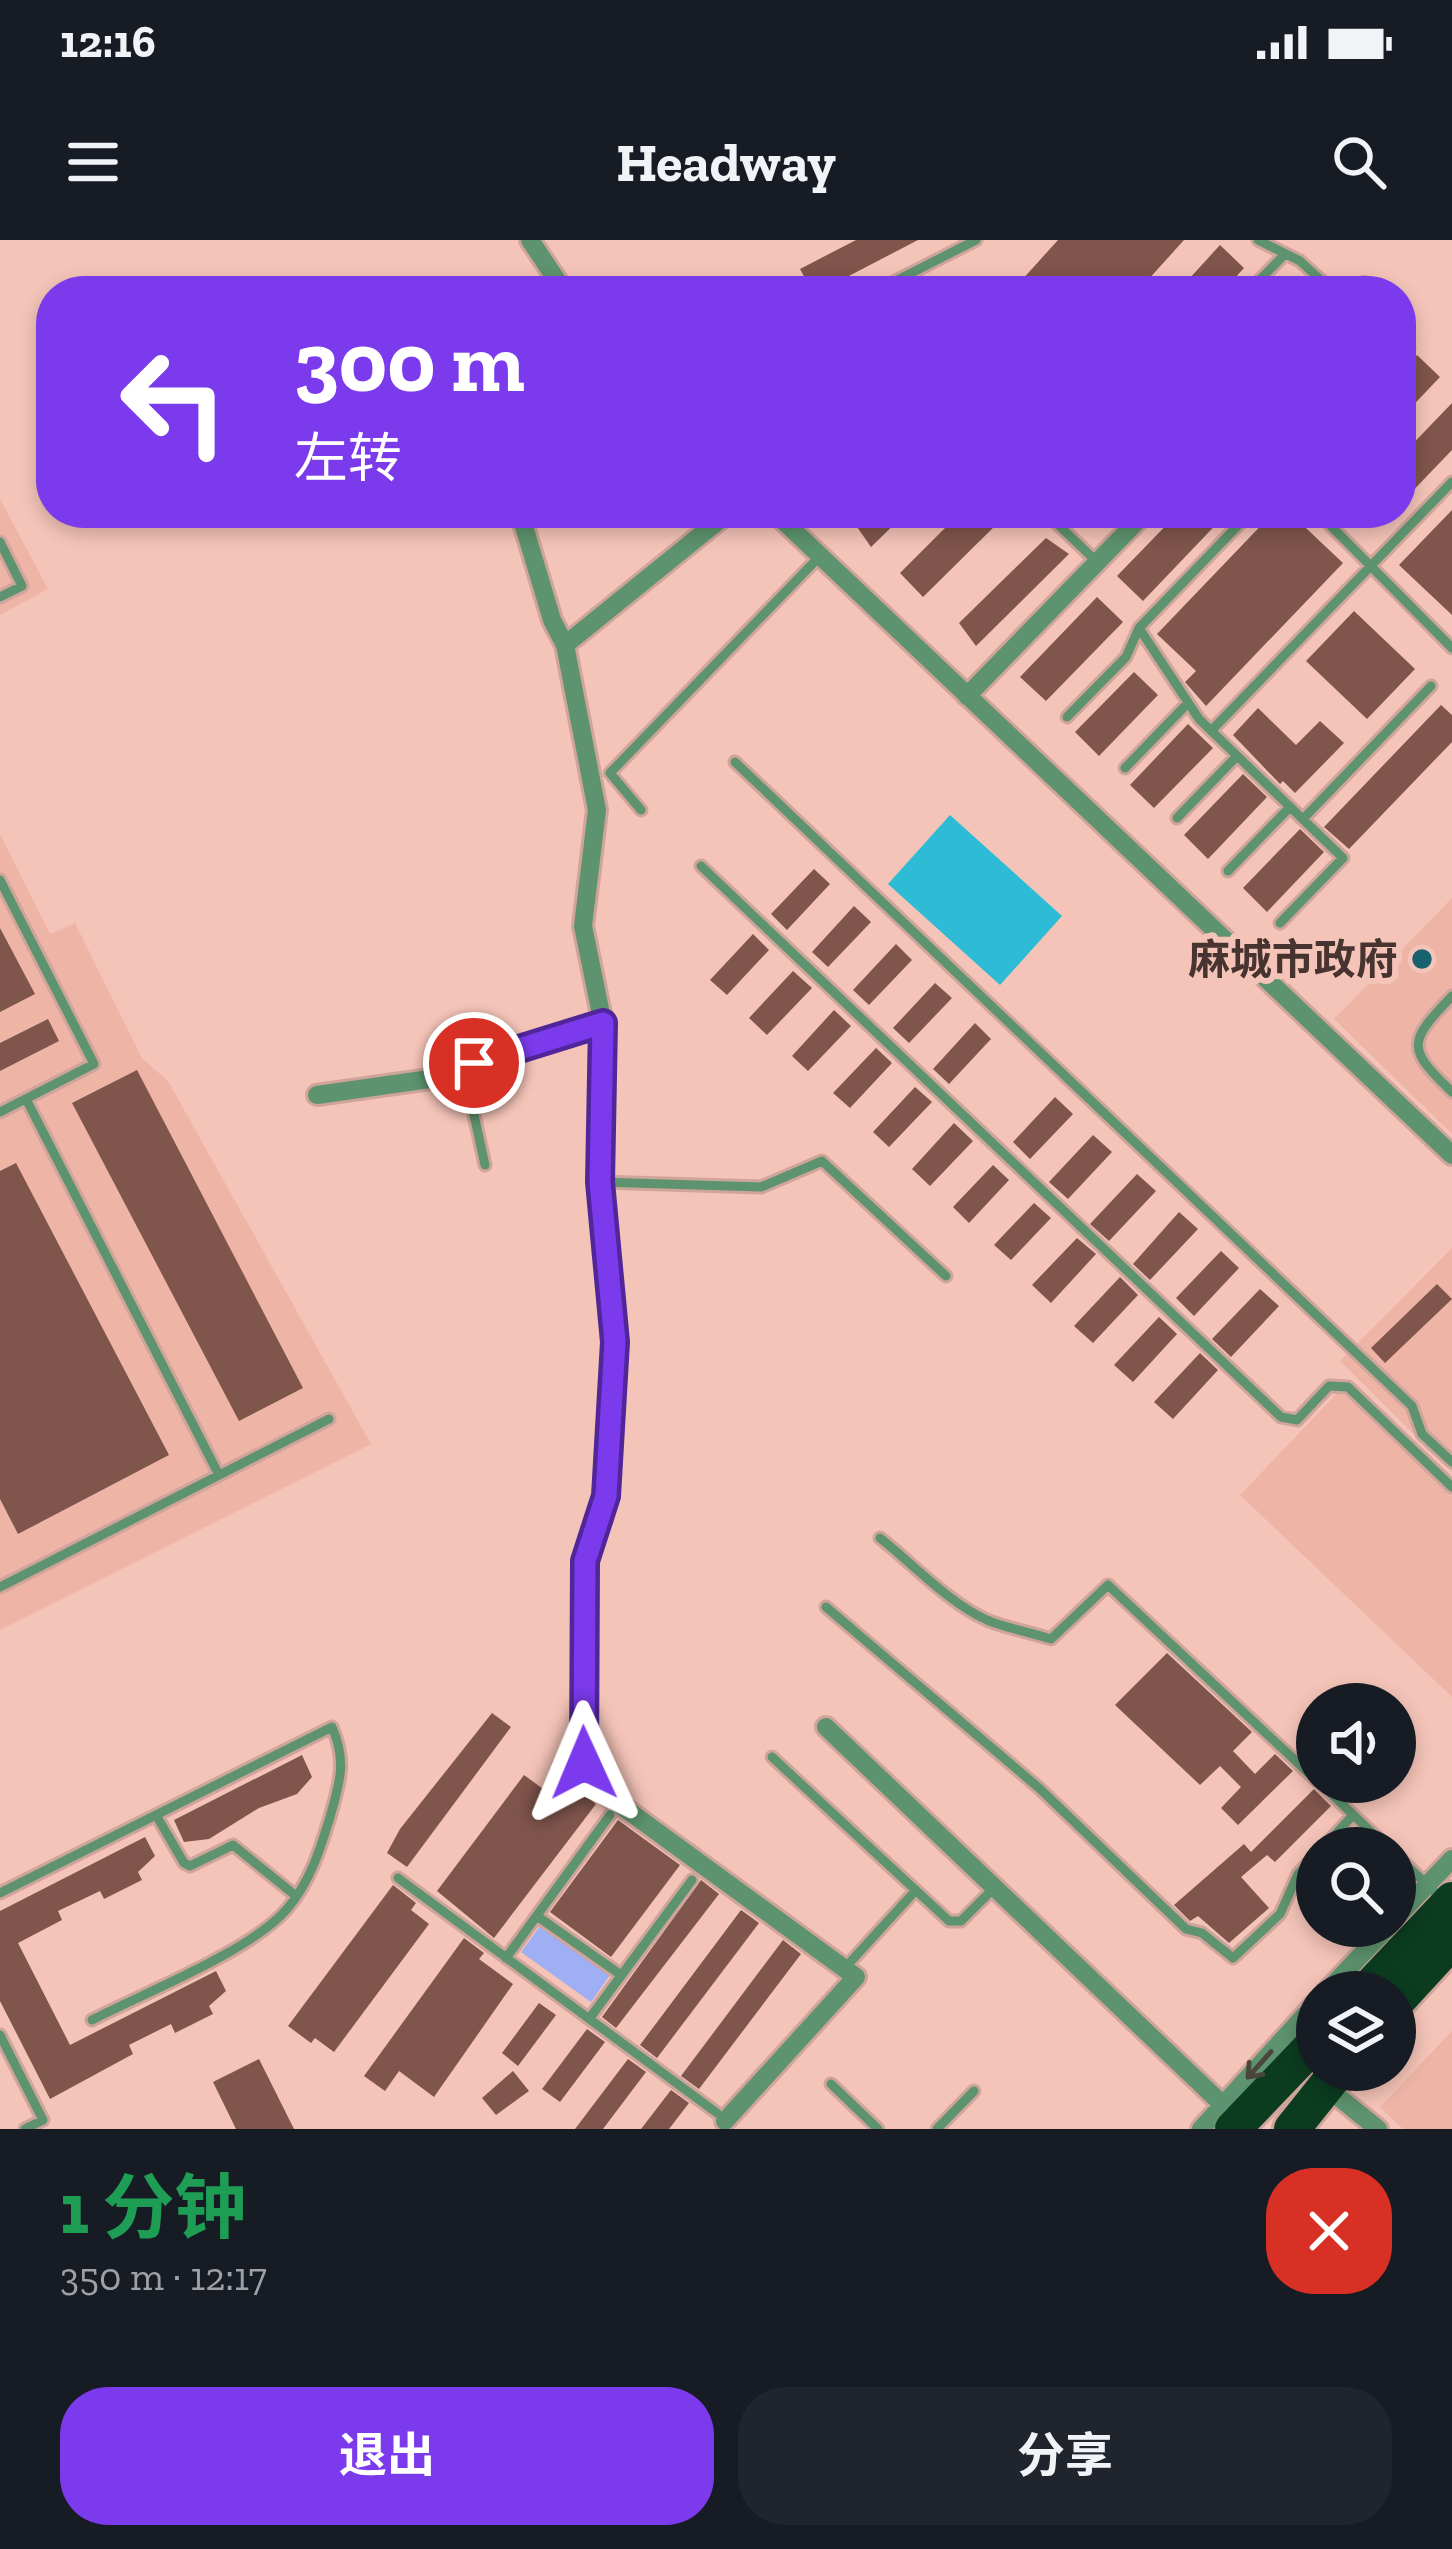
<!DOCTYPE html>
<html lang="zh">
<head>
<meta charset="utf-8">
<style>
  :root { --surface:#171b24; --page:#20242c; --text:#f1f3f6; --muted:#9ea1a6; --accent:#7c3aed }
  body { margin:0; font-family:"Zilla Slab","Noto Sans SC",serif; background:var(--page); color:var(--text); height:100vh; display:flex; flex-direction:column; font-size:45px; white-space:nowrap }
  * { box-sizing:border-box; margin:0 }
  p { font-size:39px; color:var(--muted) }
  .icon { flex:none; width:66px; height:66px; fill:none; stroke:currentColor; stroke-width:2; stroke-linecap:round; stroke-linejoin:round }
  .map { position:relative; height:1889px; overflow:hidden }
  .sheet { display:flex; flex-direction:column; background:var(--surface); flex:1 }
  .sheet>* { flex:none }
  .banner { position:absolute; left:36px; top:36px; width:1380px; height:252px; border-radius:48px; box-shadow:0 6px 18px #0003; background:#7c3aed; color:#fff; overflow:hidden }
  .controls { position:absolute; left:1296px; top:1443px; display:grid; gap:24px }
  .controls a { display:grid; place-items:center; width:120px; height:120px; border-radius:50%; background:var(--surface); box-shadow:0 6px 18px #0003; font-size:60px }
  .pin { position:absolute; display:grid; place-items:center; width:102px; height:102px; color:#fff; margin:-51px; border:6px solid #fff; border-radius:50%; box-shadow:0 3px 12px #0007 }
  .me { position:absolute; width:132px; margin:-66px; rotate:359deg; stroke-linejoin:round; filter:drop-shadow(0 0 9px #0008) }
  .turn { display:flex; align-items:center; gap:42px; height:252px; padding:0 60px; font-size:54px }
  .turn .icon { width:156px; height:156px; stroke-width:2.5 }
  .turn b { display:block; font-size:84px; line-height:102px }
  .round { display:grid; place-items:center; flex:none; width:126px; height:126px; border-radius:48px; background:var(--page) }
  .headline { display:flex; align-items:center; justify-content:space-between; height:204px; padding:0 60px }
  h1 { font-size:72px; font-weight:700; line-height:90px; color:#1e9e55 }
  .cta { display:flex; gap:24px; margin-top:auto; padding:24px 60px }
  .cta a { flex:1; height:138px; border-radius:48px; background:var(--accent); color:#fff; font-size:48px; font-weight:700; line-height:138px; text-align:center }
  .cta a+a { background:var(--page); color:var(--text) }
  .status { display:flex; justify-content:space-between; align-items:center; height:84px; padding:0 60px; background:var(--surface); direction:ltr }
  .status svg { height:33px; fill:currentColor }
  header { display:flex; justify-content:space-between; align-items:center; height:156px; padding:0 60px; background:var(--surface); font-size:54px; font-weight:700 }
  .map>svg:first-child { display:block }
</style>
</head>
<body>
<div class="status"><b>12:16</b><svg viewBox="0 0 49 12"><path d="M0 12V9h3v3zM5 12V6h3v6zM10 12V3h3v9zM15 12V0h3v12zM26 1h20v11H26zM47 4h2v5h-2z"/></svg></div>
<header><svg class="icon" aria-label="menu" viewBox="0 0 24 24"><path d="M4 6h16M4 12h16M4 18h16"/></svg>Headway<svg class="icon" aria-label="search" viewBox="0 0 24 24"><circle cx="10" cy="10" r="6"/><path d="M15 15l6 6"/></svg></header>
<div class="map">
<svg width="1452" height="1889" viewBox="0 0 1452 1889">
  <rect width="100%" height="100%" fill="#f5c4b8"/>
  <path fill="#eeb5a7" d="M0 259 48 349 0 375Z
    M0 594 50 694 75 683 142 818 168 841 371 1204 0 1390Z
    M1452 658V894L1334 779Z
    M1452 1008V1232L1340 1121Z
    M1340 1150 1452 1256V1457L1240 1255Z
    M1452 1791V1889H1403L1380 1867Z"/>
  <path fill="#9eaff4" d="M541 1685 610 1735 591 1762 521 1712Z"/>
  <path fill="#2dbbd5" d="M950 575 1062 676 1000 745 888 644Z"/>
  <path fill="#80554b" d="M856 0H918L820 51 808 44 800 29Z
    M1058 0H1184L1138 51H1012Z
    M1220 5 1244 28 1223 51H1178Z
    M1417 115 1440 137 1401 178V132Z
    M1452 163V210L1401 263V216Z
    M1452 270V375L1399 325Z
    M866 273H906L871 307 855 284Z
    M960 273H995L1001 280 923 357 900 333Z
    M1178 273H1227L1143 361 1117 336Z
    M1273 273H1290L1343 323 1206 466 1185 442 1196 431 1157 394Z
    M1046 298 1069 314 976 406 959 383Z
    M1097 357 1123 382 1046 461 1020 437Z
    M1354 371 1415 429 1367 479 1306 421Z
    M1134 432 1158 455 1099 516 1075 492Z
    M1441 465 1452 475V502L1349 609 1324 587Z
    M1258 468 1296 505 1320 481 1344 503 1295 553 1283 541 1280 544 1233 495Z
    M1188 484 1213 508 1154 568 1130 545Z
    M1243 534 1267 557 1208 619 1184 595Z
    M1300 589 1324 612 1267 672 1243 648Z
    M814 629 830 644 787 690 771 674Z
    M854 666 871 682 828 727 812 712Z
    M0 688 35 754 0 772Z
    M753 694 769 710 727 755 710 740Z
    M896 704 912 720 869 765 853 750Z
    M793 731 812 748 767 795 749 778Z
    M935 743 952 758 909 803 893 788Z
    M834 770 851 786 808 831 792 816Z
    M48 779 59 801 0 831V803Z
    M975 783 991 799 949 844 933 829Z
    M876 808 892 823 850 868 833 853Z
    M137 830 303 1148 239 1181 72 863Z
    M915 847 932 862 889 907 873 892Z
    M1055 857 1073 874 1030 919 1013 902Z
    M954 883 973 901 930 946 912 929Z
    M1093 895 1112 912 1068 959 1049 942Z
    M16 923 169 1215 18 1294 0 1259V931Z
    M993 925 1009 940 969 983 953 967Z
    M1137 934 1156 951 1109 1001 1090 984Z
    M1034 963 1051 978 1011 1020 994 1005Z
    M1179 972 1198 989 1150 1040 1133 1024Z
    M1077 998 1096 1014 1051 1063 1032 1045Z
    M1221 1011 1239 1028 1194 1076 1176 1058Z
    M1120 1037 1138 1055 1093 1103 1074 1086Z
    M1437 1044 1452 1059 1385 1123 1371 1108Z
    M1260 1049 1279 1066 1231 1117 1212 1099Z
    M1159 1077 1177 1094 1133 1142 1114 1125Z
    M1200 1113 1218 1130 1173 1179 1154 1162Z
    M1167 1413 1252 1492 1233 1511 1255 1534 1275 1514 1293 1531 1238 1585 1221 1568 1241 1547 1220 1526 1200 1545 1115 1465Z
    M492 1473 511 1487 407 1627 387 1613 400 1589Z
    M302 1515 312 1537 297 1554 259 1568 209 1599 184 1602 174 1580Z
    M524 1535 565 1565 577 1549 596 1564 494 1698 437 1651Z
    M1314 1549 1331 1566 1275 1622 1267 1615 1241 1637 1269 1668 1229 1703 1198 1676 1190 1681 1174 1665 1244 1604 1251 1612Z
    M618 1580 680 1625 611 1717 550 1672Z
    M145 1597 155 1616 138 1632 142 1640 104 1659 100 1651 58 1671 62 1680 18 1703 70 1805 216 1731 226 1751 209 1766 213 1774 175 1793 171 1784 129 1805 133 1814 50 1859 0 1761V1671Z
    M701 1640 719 1654 616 1788 602 1777Z
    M393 1645 416 1663 411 1670 429 1684 334 1812 315 1798 311 1803 288 1786Z
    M741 1670 759 1683 657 1818 640 1805Z
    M464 1698 484 1713 479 1719 513 1744 434 1857 399 1831 385 1851 364 1836Z
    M783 1700 801 1714 699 1849 681 1836Z
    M539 1763 556 1775 518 1826 502 1813Z
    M587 1789 605 1802 560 1862 542 1849Z
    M259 1819 294 1889H236L213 1842Z
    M628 1819 646 1832 603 1889H575Z
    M513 1831 529 1851 496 1875 482 1858Z
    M671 1850 689 1863 669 1889H641Z"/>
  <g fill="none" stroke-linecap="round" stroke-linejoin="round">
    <defs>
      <path id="lane" d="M1258 0 1300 21 1333 51
        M876 51 976 0
        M1249 51 1285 14
        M1401 117 1409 108
        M1046 273 1097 322
        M1318 273 1452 408
        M0 302 22 346 0 357
        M1139 388 1199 479 1343 618 1280 683
        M1067 477 1126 417 1139 388 1250 273
        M1211 491 1452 242
        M735 522 1412 1166 1422 1194 1452 1222
        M1125 528 1186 465
        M641 570 610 533 820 316
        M1177 578 1237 516
        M1303 579 1431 446
        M701 626 1281 1177 1297 1180 1329 1146 1348 1147 1452 1247
        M1228 631 1290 567
        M0 640 94 824 0 872
        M1452 756C1408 802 1406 808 1452 852
        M465 834 485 925
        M26 859 219 1235
        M600 942 761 947 822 921 946 1036
        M880 1298C913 1324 949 1363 987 1380 999 1386 1036 1394 1051 1399L1108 1345 1317 1541
        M0 1347 329 1179
        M826 1367 1039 1548 1186 1689 1202 1693 1233 1718 1280 1674 1298 1634 1317 1614
        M772 1517 949 1681H961L994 1648
        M1319 1542 1388 1608
        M156 1575 184 1623 190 1626 233 1605 296 1656
        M1323 1608 1353 1575
        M1395 1614 1443 1660
        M398 1638 717 1873
        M0 1653 332 1487C347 1521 340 1542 330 1577 320 1610 310 1642 287 1669 251 1711 144 1753 92 1780
        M537 1676 621 1735
        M506 1718 610 1575
        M844 1729 916 1650
        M589 1779 692 1640
        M0 1795 43 1880 25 1889
        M831 1844 878 1889
        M937 1889 974 1851"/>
      <path id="street" d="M530 0 564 51
        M1360 51 1364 47
        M520 273 552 380 565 405
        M775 273 1452 915
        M967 456 1145 273
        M317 855 465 834 487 816 603 783
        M826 1487 1223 1865
        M1395 1679 1452 1619
        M1326 1752 1389 1686
        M1325 1846 1378 1889
        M725 1881 856 1737 608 1556 584 1523 582 1418 585 1321 606 1256 615 1102 600 942 602 779 583 686 597 570 565 405 728 273
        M1201 1889 1317 1762"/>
      <path id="highway" d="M1365 1752 1452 1660
        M1395 1763 1452 1701
        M1233 1889 1317 1801
        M1292 1889 1339 1830"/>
    </defs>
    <use href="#lane" stroke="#cfa49a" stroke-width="15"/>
    <use href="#street" stroke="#cfa49a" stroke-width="24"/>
    <use href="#highway" stroke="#cfa49a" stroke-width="42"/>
    <use href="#lane" stroke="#5d936e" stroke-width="9"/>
    <use href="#street" stroke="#5d936e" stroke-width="18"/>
    <use href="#highway" stroke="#0b3c20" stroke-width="36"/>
  </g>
  <defs><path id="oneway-shaft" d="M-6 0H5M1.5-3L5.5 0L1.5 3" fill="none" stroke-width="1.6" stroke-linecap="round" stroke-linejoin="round" transform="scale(3)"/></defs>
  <use stroke="#4b463c" href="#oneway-shaft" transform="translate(1259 1825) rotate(132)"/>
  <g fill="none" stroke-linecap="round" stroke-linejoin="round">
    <defs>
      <path id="route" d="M474 823 603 783 600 942 615 1102 606 1256 585 1321 584 1523"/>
    </defs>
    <use href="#route" stroke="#51269a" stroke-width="30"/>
    <use href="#route" stroke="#7c3aed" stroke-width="21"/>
  </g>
  <circle fill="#18616f" stroke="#f5c4b8" stroke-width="4.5" cx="1422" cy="719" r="12"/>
  <g text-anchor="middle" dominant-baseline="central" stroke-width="12" stroke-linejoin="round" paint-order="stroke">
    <g font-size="42" font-weight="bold" fill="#47332f" stroke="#f5c4b8" text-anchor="end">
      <text x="1398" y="719">麻城市政府</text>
    </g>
  </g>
</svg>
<div class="controls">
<a><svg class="icon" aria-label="sound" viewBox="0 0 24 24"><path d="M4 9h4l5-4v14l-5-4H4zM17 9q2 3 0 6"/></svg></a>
<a><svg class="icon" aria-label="search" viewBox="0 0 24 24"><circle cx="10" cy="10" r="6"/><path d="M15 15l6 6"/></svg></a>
<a><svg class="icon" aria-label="layers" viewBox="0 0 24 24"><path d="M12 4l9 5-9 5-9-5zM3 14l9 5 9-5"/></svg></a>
</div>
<div class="pin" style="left:474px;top:823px;background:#d93025"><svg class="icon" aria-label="arrive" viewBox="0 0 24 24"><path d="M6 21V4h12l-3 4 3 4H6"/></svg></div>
<svg class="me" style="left:584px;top:1523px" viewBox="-20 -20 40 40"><path d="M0-17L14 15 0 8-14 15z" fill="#7c3aed" stroke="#fff" stroke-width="4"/></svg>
<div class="banner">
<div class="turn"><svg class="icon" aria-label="left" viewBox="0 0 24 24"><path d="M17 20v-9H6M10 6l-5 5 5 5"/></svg><div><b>300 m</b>左转</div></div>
</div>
</div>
<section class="sheet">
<div class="headline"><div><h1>1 分钟</h1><p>350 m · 12:17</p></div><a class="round" style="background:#d93025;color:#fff"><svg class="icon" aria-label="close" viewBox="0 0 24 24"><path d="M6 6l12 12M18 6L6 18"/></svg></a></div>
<div class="cta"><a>退出</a><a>分享</a></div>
</section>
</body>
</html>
